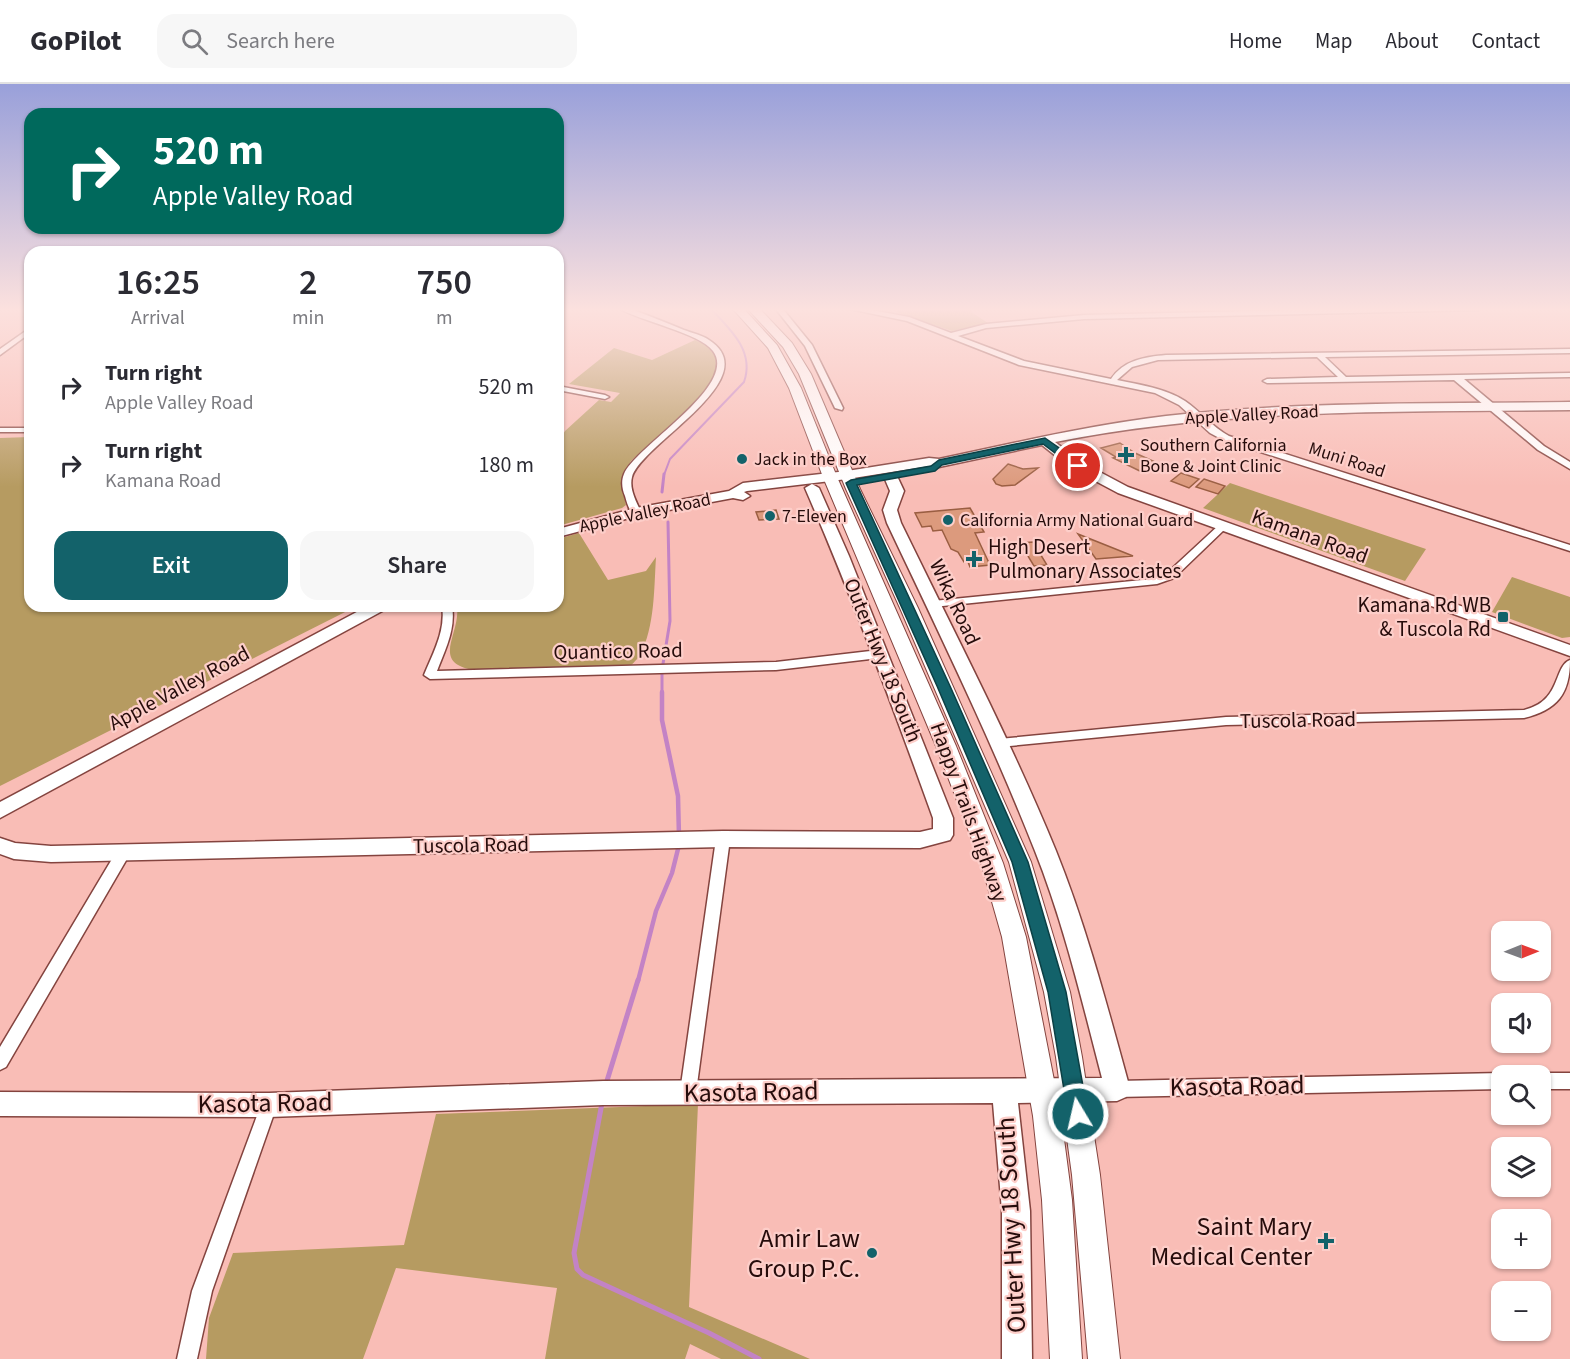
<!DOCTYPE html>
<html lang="en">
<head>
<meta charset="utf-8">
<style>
  :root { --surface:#fff; --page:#f7f7f7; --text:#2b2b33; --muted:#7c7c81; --line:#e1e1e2; --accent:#13626a }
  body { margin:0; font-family:"Source Sans 3",sans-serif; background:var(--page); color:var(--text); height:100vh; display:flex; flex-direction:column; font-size:22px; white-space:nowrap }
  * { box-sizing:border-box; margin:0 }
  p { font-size:20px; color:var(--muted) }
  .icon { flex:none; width:33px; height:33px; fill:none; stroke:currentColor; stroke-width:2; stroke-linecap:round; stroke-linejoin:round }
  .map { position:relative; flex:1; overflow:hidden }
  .sheet { position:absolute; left:24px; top:162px; width:540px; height:366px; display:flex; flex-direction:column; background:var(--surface); border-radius:18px; box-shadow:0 2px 4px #0004 }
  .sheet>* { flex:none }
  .banner { position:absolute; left:24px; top:24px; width:540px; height:126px; border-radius:18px; box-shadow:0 2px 4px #0004; background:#00695c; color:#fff; overflow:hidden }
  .needle { width:39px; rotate:89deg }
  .buttons { position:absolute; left:1491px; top:837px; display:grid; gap:12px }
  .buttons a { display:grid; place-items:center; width:60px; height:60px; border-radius:12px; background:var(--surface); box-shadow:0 2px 4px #0004; font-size:30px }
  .pin { position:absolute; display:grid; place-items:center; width:51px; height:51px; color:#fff; margin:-26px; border:3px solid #fff; border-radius:50%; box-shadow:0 2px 6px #0007 }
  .me { position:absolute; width:66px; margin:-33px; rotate:351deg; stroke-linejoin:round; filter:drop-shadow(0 0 4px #0008) }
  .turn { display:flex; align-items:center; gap:21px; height:126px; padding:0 30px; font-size:27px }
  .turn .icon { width:78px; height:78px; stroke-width:2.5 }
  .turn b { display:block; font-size:42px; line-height:51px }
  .eta { display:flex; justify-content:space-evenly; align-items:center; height:102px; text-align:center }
  .eta b { font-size:36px; font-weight:600; line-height:42px }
  .action { display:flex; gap:12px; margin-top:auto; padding:12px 30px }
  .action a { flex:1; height:69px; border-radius:18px; background:var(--accent); color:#fff; font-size:24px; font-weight:600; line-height:69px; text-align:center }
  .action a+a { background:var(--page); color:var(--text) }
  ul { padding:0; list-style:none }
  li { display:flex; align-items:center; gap:18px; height:78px; padding:0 30px }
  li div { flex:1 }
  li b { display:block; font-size:22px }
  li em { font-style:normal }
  header { display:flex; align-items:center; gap:36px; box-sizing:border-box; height:84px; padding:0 30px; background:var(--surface); border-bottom:2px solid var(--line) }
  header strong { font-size:28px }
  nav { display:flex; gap:33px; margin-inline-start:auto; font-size:21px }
  .search { width:420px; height:54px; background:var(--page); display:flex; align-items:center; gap:15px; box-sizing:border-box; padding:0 21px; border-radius:18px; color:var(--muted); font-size:22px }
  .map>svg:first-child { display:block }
</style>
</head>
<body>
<header>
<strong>GoPilot</strong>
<div class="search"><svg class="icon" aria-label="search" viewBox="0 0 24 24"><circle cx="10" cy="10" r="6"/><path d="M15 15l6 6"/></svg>Search here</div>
<nav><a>Home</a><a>Map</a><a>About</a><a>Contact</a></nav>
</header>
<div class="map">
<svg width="1570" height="1275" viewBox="0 0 1570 1275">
  <rect width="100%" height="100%" fill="#f9bdb6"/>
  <path fill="#b69b61" d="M899 224H965L988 239 952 247 896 228Z
    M695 256 706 261 715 272C718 286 713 296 706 308L631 377C621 394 622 403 626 421L622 424 558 442V358L565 347 599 316 611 318 620 309 569 300 614 264 652 276Z
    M30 353V522H357L0 702V354Z
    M1230 399 1426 465 1405 497 1203 424Z
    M579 449 608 496 646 487 656 473C654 504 655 543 640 571 637 576 631 581 627 585L473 586C430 578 461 550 457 522H558V455Z
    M1512 493 1570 513V553L1562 554 1492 528Z
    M698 1020 689 1223 810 1275H721L690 1260 685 1275H545L557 1204 396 1184 363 1275H206L209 1234 233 1169 404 1161 436 1030Z"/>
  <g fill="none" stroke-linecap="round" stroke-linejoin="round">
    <path stroke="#c383c5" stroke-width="2" d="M664 391 670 375 744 298C755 267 730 245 710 224"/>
    <path stroke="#c383c5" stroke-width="3" d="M662 408 664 390
      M662 610V586L670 537 668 438"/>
    <path stroke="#c383c5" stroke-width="4.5" d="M662 608V636L678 712 679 753
      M638 897 656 827 672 789 679 761"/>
    <path stroke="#c383c5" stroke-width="5" d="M606 1000 638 896
      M602 1019 574 1169 577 1185 583 1191 709 1249 759 1275"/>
  </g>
  <path fill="#dc9a7d" stroke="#9a5e42" stroke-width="1.5" d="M1120 359 1135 369 1155 378 1142 388 1113 374 1116 373 1101 364Z
    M1008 380 1023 385 1038 384 1015 401 1002 402 996 400 993 395Z
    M1181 389 1199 395 1189 404 1171 397Z
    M1204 395 1225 402 1218 410 1196 403Z
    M970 424 984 448 975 449 990 481 970 483 968 478H964L958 468 951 465 942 446 933 447 931 442 922 443 915 429Z
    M776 426 779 435 759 436 756 428Z
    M1078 450 1133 472 1096 475Z
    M1033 458 1047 481 1034 482 1020 459Z"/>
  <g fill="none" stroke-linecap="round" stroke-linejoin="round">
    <defs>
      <path id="street" d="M618 224H628C647 231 665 238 684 246 692 249 702 251 709 256 768 294 641 360 632 393 629 405 636 417 641 428L636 431C629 428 627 419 625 412 622 405 621 397 624 390 637 361 739 302 713 267 700 249 640 237 618 224Z
        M775 224H782L812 261 843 324 842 326 835 324 805 262Z
        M845 224H861L909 233 951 249 986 240 1084 231 1372 224H1481L1478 226 1084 235 986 244 958 252 1024 277 1111 295C1124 276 1144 273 1166 271L1570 265V269L1325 273 1346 293 1570 289V293L1464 295 1544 362 1570 378V385L1538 366 1454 296 1267 299 1263 297 1267 295 1338 293 1317 273 1158 276 1132 283 1117 296C1140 301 1165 304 1185 317 1201 328 1212 343 1229 352L1570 461V467L1223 356 1210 349 1179 321 1155 309 1019 281 907 237Z
        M30 244V249L0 271V265Z
        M558 302 605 311 609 313 605 315 558 306Z
        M0 344H30V348H0Z
        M1222 440 1227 443 1225 445 1174 494 1157 500 933 523 928 520 933 517 1152 495 1166 490 1219 441Z
        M442 522H452C456 545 445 566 437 587L776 578 879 566 885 570 879 574 776 586 430 595 424 591C433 569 446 546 442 522Z
        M1570 576C1570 610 1557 626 1524 634L1226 641 999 663 993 659 999 655 1226 633 1524 626C1562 617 1553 583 1570 576Z
        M723 750 728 751 730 755 696 1008 694 1014 688 1016 682 1014 680 1008 716 755 718 751Z
        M123 764 128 765 130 769 128 773 6 983 0 986V963L118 765Z
        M1502 989 1508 992H1502V1005L1117 1013 1111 1011 1109 1005 1111 999 1117 997Z
        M1540 989H1570V1005H1540V992H1534Z
        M269 1013 275 1015 277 1021 212 1207 197 1275H177L192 1207 261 1021 263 1015Z"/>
      <path id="secondary" d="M1570 318V326C1398 328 1224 324 1055 358L1081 378 1128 403 1570 561V572L1118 409 1071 384 1042 361 939 383 929 382 847 395 747 407 744 408 750 412 743 416 733 414 637 432 558 453V445L636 424 729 407 743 399 847 387 929 374 939 375C1014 359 1090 341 1166 332 1300 317 1436 320 1570 318Z
        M891 389 896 390 904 407 897 426 901 439C954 548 1010 655 1056 767 1087 844 1108 925 1130 1005L1126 1013 1117 1017 1018 1019 1030 1127 1032 1275H1002V1127L993 1019 603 1021 269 1033 0 1032V1008L269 1009 603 997 1102 994C1082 917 1064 840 1035 767 991 655 938 547 887 439L883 426 890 407 884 393Z
        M812 400 819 404 849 472 953 734V751L950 756 920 764 723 763 51 778 14 775 0 770V754L15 759 51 762 723 747 920 748 933 745V734C893 623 852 512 805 404Z
        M368 522H388L386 525 0 734V718Z"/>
      <path id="primary" d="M732 224H743L777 261 801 304 837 393 956 662 1003 779 1026 853 1061 1032 1072 1116 1082 1275H1050L1042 1116 1033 1032 1002 853 981 779 936 662 823 393 789 304 768 264Z
        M747 224H759L792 259 811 290 860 405 918 524 1031 778 1070 908 1082 973 1100 1091 1120 1275H1088L1072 1091 1056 973 1044 908 1009 778 900 524 846 405 799 290 783 263Z"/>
    </defs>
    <use href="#street" stroke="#84443f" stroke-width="3"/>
    <use href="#secondary" stroke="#84443f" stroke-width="3"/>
    <use href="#primary" stroke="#84443f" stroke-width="2"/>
    <use href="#street" fill="#fff" fill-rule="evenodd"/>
    <use href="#secondary" fill="#fff" fill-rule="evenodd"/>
    <use href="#primary" fill="#fff" fill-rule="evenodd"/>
  </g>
  <linearGradient id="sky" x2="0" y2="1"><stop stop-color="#99a0da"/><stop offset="0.56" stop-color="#fce1de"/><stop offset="1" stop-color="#fce1de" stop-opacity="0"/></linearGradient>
  <rect width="1570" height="403" fill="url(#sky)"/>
  <path fill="#13626a" stroke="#0c4045" stroke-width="1.5" d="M1045 354 1082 380V384H1075L1043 360 942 381 935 387 857 401 950 602 1028 778 1066 908 1088 1030 1085 1037 1078 1039 1071 1037 1068 1030 1048 908 1012 778 937 602 846 399 851 396 931 382 939 376Z"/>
  <g fill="#13626a" stroke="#fdcec9" stroke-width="2">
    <path d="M1123 362h6v6h6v6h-6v6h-6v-6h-6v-6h6z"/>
    <circle cx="742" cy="375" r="6"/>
    <circle cx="770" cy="432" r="6"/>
    <circle cx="948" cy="436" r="6"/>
    <path d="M971 466h6v6h6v6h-6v6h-6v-6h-6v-6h6z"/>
    <rect x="1497" y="527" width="12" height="12" rx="3"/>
    <path d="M1323 1148h6v6h6v6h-6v6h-6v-6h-6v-6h6z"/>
    <circle cx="872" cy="1169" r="6"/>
  </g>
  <g text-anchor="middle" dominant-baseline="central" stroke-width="4.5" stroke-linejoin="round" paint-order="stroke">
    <g font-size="18" fill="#260c0b" stroke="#fdcec9">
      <text transform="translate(1252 331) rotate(-3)">Apple Valley Road</text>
      <text transform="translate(1347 376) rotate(18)">Muni Road</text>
      <text transform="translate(645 429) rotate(-12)">Apple Valley Road</text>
    </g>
    <g font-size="18" fill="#260c0b" stroke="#fdcec9" text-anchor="start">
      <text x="1140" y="361">Southern California<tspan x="1140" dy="21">Bone &amp; Joint Clinic</tspan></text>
      <text x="754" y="375">Jack in the Box</text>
      <text x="782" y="432">7-Eleven</text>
      <text x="960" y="436">California Army National Guard</text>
    </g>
    <g font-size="21" fill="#260c0b" stroke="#fdcec9">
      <text transform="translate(1310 452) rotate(20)">Kamana Road</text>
      <text transform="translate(955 518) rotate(65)">Wika Road</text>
      <text transform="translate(618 567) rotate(-1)">Quantico Road</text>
      <text transform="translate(883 576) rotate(68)">Outer Hwy 18 South</text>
      <text transform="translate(179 604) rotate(-28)">Apple Valley Road</text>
      <text transform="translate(1298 636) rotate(-1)">Tuscola Road</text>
      <text transform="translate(969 728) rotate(70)">Happy Trails Highway</text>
      <text transform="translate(471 761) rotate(-1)">Tuscola Road</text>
    </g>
    <g font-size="21" fill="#260c0b" stroke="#fdcec9" text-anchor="start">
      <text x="988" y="463">High Desert<tspan x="988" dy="24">Pulmonary Associates</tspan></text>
      <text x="1491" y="521" text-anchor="end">Kamana Rd WB<tspan x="1491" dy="24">&amp; Tuscola Rd</tspan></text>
    </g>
    <g font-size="26" fill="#260c0b" stroke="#fdcec9">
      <text transform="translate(1237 1002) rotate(-1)">Kasota Road</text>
      <text transform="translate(751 1008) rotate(-1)">Kasota Road</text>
      <text transform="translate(265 1019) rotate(-1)">Kasota Road</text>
      <text transform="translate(1011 1141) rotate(-93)">Outer Hwy 18 South</text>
    </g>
    <g font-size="26" fill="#260c0b" stroke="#fdcec9" text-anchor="end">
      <text x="1312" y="1142">Saint Mary<tspan x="1312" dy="30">Medical Center</tspan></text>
      <text x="860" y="1154">Amir Law<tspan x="860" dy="30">Group P.C.</tspan></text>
    </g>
  </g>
</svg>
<div class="buttons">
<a><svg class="needle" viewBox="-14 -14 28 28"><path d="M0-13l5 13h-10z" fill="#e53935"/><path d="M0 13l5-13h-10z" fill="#7c7c81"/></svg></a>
<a><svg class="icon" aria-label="sound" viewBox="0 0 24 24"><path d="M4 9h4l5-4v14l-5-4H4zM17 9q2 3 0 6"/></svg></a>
<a><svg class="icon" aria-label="search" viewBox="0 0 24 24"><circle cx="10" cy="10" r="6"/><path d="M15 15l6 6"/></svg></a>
<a><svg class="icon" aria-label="layers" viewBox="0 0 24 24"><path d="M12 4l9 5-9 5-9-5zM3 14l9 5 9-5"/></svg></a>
<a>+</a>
<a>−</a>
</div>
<div class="pin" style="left:1078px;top:382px;background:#d93025"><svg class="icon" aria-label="arrive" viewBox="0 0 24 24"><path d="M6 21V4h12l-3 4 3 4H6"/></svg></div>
<svg class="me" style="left:1078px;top:1030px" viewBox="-20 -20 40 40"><circle r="17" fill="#13626a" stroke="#fff" stroke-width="3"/><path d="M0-11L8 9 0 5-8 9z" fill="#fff"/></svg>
<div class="banner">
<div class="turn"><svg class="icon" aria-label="right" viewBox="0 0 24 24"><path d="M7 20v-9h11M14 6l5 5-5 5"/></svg><div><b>520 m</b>Apple Valley Road</div></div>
</div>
<section class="sheet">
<div class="eta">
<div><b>16:25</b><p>Arrival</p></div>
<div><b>2</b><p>min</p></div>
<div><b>750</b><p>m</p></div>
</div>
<ul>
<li><svg class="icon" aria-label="right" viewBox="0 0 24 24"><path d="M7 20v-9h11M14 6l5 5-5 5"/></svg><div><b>Turn right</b><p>Apple Valley Road</p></div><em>520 m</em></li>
<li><svg class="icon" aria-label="right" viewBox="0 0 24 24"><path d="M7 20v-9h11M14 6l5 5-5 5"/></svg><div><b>Turn right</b><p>Kamana Road</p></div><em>180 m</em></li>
</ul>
<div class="action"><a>Exit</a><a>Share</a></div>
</section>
</div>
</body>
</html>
